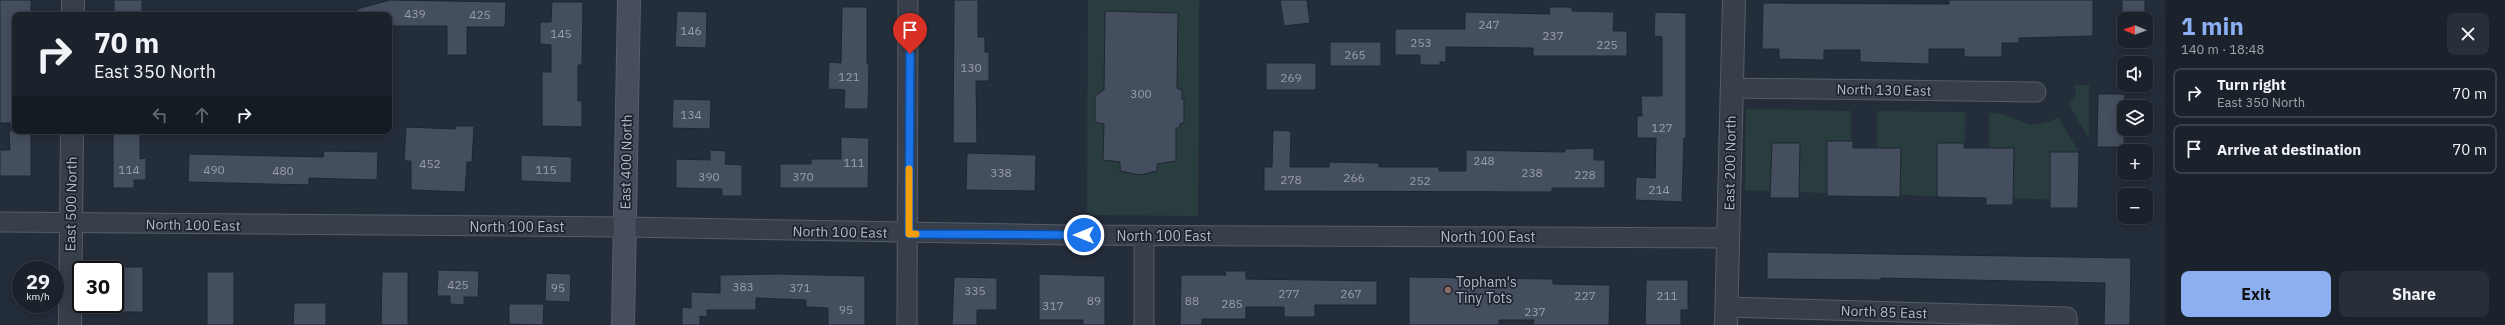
<!DOCTYPE html>
<html lang="en">
<head>
<meta charset="utf-8">
<style>
  :root { --surface:#1b222c; --page:#282f38; --text:#f1f3f6; --muted:#a0a4a9; --line:#393f48; --accent:#8caff2 }
  body { margin:0; font-family:"IBM Plex Sans",sans-serif; background:var(--page); color:var(--text); height:100vh; display:flex; flex-direction:column; font-size:15px; white-space:nowrap }
  * { box-sizing:border-box; margin:0 }
  p { font-size:13px; color:var(--muted) }
  .icon { flex:none; width:22px; height:22px; fill:none; stroke:currentColor; stroke-width:2; stroke-linecap:round; stroke-linejoin:round }
  .map { position:relative; flex:1; overflow:hidden }
  .sheet { display:flex; flex-direction:column; background:var(--surface); width:340px }
  .sheet>* { flex:none }
  .guide { position:absolute; left:12px; top:12px; width:380px; height:122px; border-radius:8px; box-shadow:0 2px 10px #0003,0 0 0 1px var(--line); background:#1b222c; color:var(--text); overflow:hidden }
  .needle { width:26px; rotate:271deg }
  .tools { position:absolute; left:2117px; top:12px; display:grid; gap:8px }
  .tools a { display:grid; place-items:center; width:36px; height:36px; border-radius:8px; background:var(--surface); box-shadow:0 2px 10px #0003,0 0 0 1px var(--line); font-size:20px }
  .speed { position:absolute; left:12px; top:261px; display:flex; gap:8px; font-size:20px; font-weight:700; text-align:center }
  .speed>* { display:grid; place-content:center; width:52px; height:52px; border-radius:50%; background:var(--surface); box-shadow:0 2px 10px #0003,0 0 0 1px var(--line); line-height:1 }
  .speed small { font-size:10px; font-weight:400 }
  .speed .limit { border:2px solid #111; border-radius:6px; background:#fff; color:#111 }
  .pin { position:absolute; display:grid; place-items:center; width:34px; height:34px; color:#fff; margin:-41px -17px; border-radius:50% 50% 50% 0; rotate:-45deg; box-shadow:0 0 4px #0007 }
  .pin .icon { rotate:45deg }
  .me { position:absolute; width:44px; margin:-22px; rotate:270deg; stroke-linejoin:round; filter:drop-shadow(0 0 3px #0008) }
  .turn { display:flex; align-items:center; gap:14px; height:84px; padding:0 16px; font-size:18px }
  .turn .icon { width:52px; height:52px; stroke-width:2.5 }
  .turn b { display:block; font-size:28px; line-height:34px }
  .lanes { display:flex; align-items:center; height:38px; padding:0 16px; background:#0003; justify-content:center; gap:20px; direction:ltr }
  .lanes .off { opacity:.35 }
  .round { display:grid; place-items:center; flex:none; width:42px; height:42px; border-radius:8px; background:var(--page) }
  .overview { display:flex; align-items:center; justify-content:space-between; height:68px; padding:0 16px }
  h1 { font-size:24px; font-weight:700; line-height:30px; color:var(--accent) }
  .button { display:flex; gap:8px; margin-top:auto; padding:8px 16px }
  .button a { flex:1; height:46px; border-radius:8px; background:var(--accent); color:#111; font-size:16px; font-weight:700; line-height:46px; text-align:center }
  .button a+a { background:var(--page); color:var(--text) }
  ul { padding:0; list-style:none }
  li { display:flex; align-items:center; gap:12px; height:50px; margin:0 8px 6px; padding:0 8px; border:2px solid var(--line); border-radius:8px }
  li div { flex:1 }
  li b { display:block; font-size:15px }
  li em { font-style:normal }
  main { display:flex; flex:1; min-height:0 }
  .map>svg:first-child { display:block }
</style>
</head>
<body>
<main>
<div class="map">
<svg width="2165" height="325" viewBox="0 0 2165 325">
  <rect width="100%" height="100%" fill="#242d3a"/>
  <path fill="#293c3e" d="M1088 0H1199L1198 216 1087 215Z
    M2074 85H2089V139L2069 105 2076 93Z
    M1746 109 1851 111V194L1745 190Z
    M1877 111 1965 112 1964 197 1877 194Z
    M1989 113C2019 113 2027 136 2058 117L2079 152 2078 200 1989 198Z"/>
  <path fill="#454e5e" stroke="#1f2632" d="M0 0H31V15H15V123H0Z
    M114 0H142V15H114Z
    M390 0 506 2 505 27H467V55H447V26H390V15H358L357 9Z
    M954 0H978V37H985V52H989V81H976L977 143H953Z
    M1280 0H1307L1310 23 1284 26Z
    M1949 0H2093V36L2019 38V43H2002V57H1964V49H1929V64L1860 62V50H1824V60L1779 59V49H1762L1763 3 1949 4Z
    M2122 0H2145V19H2122Z
    M552 2H583L582 65H578V101H582V127L542 126V72H551V45L540 44V22H551Z
    M842 7H867V64H869L868 109H844L845 90 828 89 829 62 841 63Z
    M1549 7H1572V11L1614 12 1613 31H1627V56H1533V48L1446 47V62H1440V65H1420V55H1395V29H1465V12L1550 14Z
    M677 11 707 12 706 48 675 47Z
    M1105 11 1178 13 1177 88 1182 90V99H1184V123L1180 124V128H1176V161L1157 164V171L1140 175 1120 171V162L1103 160 1104 124 1095 122V96L1104 90Z
    M1655 12 1686 13V138H1684L1682 202 1635 200 1636 177 1655 178 1656 138H1637V116H1642L1641 96H1662V37L1654 36Z
    M1330 42H1381V66H1330Z
    M1266 63H1316V90H1266Z
    M2098 94H2125L2124 147H2097Z
    M673 99 711 100 710 129 672 128Z
    M456 126H474L472 162H467L465 192 411 190V161H404L406 127 455 129Z
    M1273 130 1291 131 1290 167H1329V162L1379 163V167H1439V171H1466V150L1565 152V149L1594 148V160H1605V188H1552V192L1264 191V167H1272Z
    M9 131H31V176H0V150H10Z
    M113 131H140V159L146 158V180H134V188H113Z
    M841 137 869 138 868 188H780V164H811V159H841Z
    M1827 141H1853V148H1901L1900 197 1827 196Z
    M1772 143H1800L1799 198H1770Z
    M1937 143H1964V148H2014L2013 205H1986V198L1937 197Z
    M710 150 726 151 725 164 742 165V196H722V189L676 188V159L710 160Z
    M324 151 378 152 377 180 309 178V185L188 182 189 154 323 157Z
    M2050 152H2079L2078 208H2050Z
    M967 153 1036 155 1035 191 966 190Z
    M521 155 572 157 571 183 521 181Z
    M1767 252 2131 258 2130 325H2104L2105 283 1881 278V280L1767 279Z
    M117 267H143V312H117Z
    M438 270 479 271 478 297H464V305L450 304V296H437Z
    M1225 271H1246V279L1377 281V305H1315V317H1284V307H1246V319H1202V325H1180L1181 275H1226Z
    M207 272H234V325H207Z
    M382 272H408V325H381Z
    M546 273 571 274 570 302 545 301Z
    M778 274 865 276V325H828V308L806 307V300L756 298V310H707V317L700 316V325H682V307L691 308V292L720 293V275Z
    M1039 274 1105 276V325H1083V320H1039Z
    M954 277 997 278V310H977V325H952Z
    M1409 277 1553 279V284L1610 285 1609 325H1533L1534 320H1499V325H1409Z
    M1646 280H1688V310H1681V325H1645Z
    M294 303H326V325H293Z
    M509 304H544L543 325 509 324Z"/>
  <g fill="none" stroke-linecap="round" stroke-linejoin="round">
    <defs>
      <path id="minor" d="M1731 88 2036 92
        M0 222 624 227 1069 235 1729 238
        M1726 307 2067 317V325
        M907 325 908 0
        M1144 325V236"/>
      <path id="tertiary" d="M73 15V0
        M70 325 72 131
        M1726 325 1734 0"/>
      <path id="secondary" d="M623 325 629 0"/>
    </defs>
    <use href="#minor" stroke="#565d69" stroke-width="21"/>
    <use href="#tertiary" stroke="#565d69" stroke-width="24"/>
    <use href="#secondary" stroke="#565d69" stroke-width="24"/>
    <use href="#minor" stroke="#373f4b" stroke-width="19"/>
    <use href="#tertiary" stroke="#373f4b" stroke-width="22"/>
    <use href="#secondary" stroke="#464e5e" stroke-width="22"/>
  </g>
  <g fill="none" stroke-linecap="round" stroke-linejoin="round">
    <defs>
      <path id="route" d="M910 54 909 234 1084 235"/>
    </defs>
    <use href="#route" stroke="#114b97" stroke-width="10"/>
    <use href="#route" stroke="#1a73e8" stroke-width="7"/>
    <path stroke="#f59e0b" stroke-width="7" d="M909 169V234H916"/>
  </g>
  <circle fill="#8d6e63" stroke="#1d2430" stroke-width="1.5" cx="1448" cy="290" r="4"/>
  <g text-anchor="middle" dominant-baseline="central" stroke-width="3.5" stroke-linejoin="round" paint-order="stroke">
    <g font-size="12" fill="#989fac">
      <text x="415" y="13">439</text>
      <text x="480" y="14">425</text>
      <text x="1489" y="24">247</text>
      <text x="691" y="30">146</text>
      <text x="561" y="33">145</text>
      <text x="1553" y="35">237</text>
      <text x="1421" y="42">253</text>
      <text x="1607" y="44">225</text>
      <text x="1355" y="54">265</text>
      <text x="971" y="67">130</text>
      <text x="849" y="76">121</text>
      <text x="1291" y="77">269</text>
      <text x="1141" y="93">300</text>
      <text x="691" y="114">134</text>
      <text x="1662" y="127">127</text>
      <text x="1484" y="160">248</text>
      <text x="854" y="162">111</text>
      <text x="430" y="163">452</text>
      <text x="129" y="169">114</text>
      <text x="214" y="169">490</text>
      <text x="546" y="169">115</text>
      <text x="283" y="170">480</text>
      <text x="1001" y="172">338</text>
      <text x="1532" y="172">238</text>
      <text x="1585" y="174">228</text>
      <text x="709" y="176">390</text>
      <text x="803" y="176">370</text>
      <text x="1354" y="177">266</text>
      <text x="1291" y="179">278</text>
      <text x="1420" y="180">252</text>
      <text x="1659" y="189">214</text>
      <text x="458" y="284">425</text>
      <text x="743" y="286">383</text>
      <text x="558" y="287">95</text>
      <text x="800" y="287">371</text>
      <text x="975" y="290">335</text>
      <text x="1289" y="293">277</text>
      <text x="1351" y="293">267</text>
      <text x="1585" y="295">227</text>
      <text x="1667" y="295">211</text>
      <text x="1094" y="300">89</text>
      <text x="1192" y="300">88</text>
      <text x="1232" y="303">285</text>
      <text x="1053" y="305">317</text>
      <text x="846" y="309">95</text>
      <text x="1535" y="311">237</text>
    </g>
    <g font-size="14" fill="#b3bac6" stroke="#1d2430">
      <text transform="translate(1884 90) rotate(1)">North 130 East</text>
      <text transform="translate(626 162) rotate(-89)">East 400 North</text>
      <text transform="translate(1730 163) rotate(-89)">East 200 North</text>
      <text transform="translate(71 204) rotate(-89)">East 500 North</text>
      <text transform="translate(193 225) rotate(1)">North 100 East</text>
      <text x="517" y="227">North 100 East</text>
      <text transform="translate(840 232) rotate(1)">North 100 East</text>
      <text x="1164" y="236">North 100 East</text>
      <text x="1488" y="237">North 100 East</text>
      <text transform="translate(1884 312) rotate(2)">North 85 East</text>
    </g>
    <g font-size="14" fill="#b3bac6" stroke="#1d2430" text-anchor="start">
      <text x="1456" y="282">Topham's<tspan x="1456" dy="16">Tiny Tots</tspan></text>
    </g>
  </g>
</svg>
<div class="tools">
<a><svg class="needle" viewBox="-14 -14 28 28"><path d="M0-13l5 13h-10z" fill="#e53935"/><path d="M0 13l5-13h-10z" fill="#a0a4a9"/></svg></a>
<a><svg class="icon" aria-label="sound" viewBox="0 0 24 24"><path d="M4 9h4l5-4v14l-5-4H4zM17 9q2 3 0 6"/></svg></a>
<a><svg class="icon" aria-label="layers" viewBox="0 0 24 24"><path d="M12 4l9 5-9 5-9-5zM3 14l9 5 9-5"/></svg></a>
<a>+</a>
<a>−</a>
</div>
<div class="speed"><div>29<small>km/h</small></div><div class="limit">30</div></div>
<div class="pin" style="left:910px;top:54px;background:#d93025"><svg class="icon" aria-label="arrive" viewBox="0 0 24 24"><path d="M6 21V4h12l-3 4 3 4H6"/></svg></div>
<svg class="me" style="left:1084px;top:235px" viewBox="-20 -20 40 40"><circle r="17" fill="#1a73e8" stroke="#fff" stroke-width="3"/><path d="M0-11L8 9 0 5-8 9z" fill="#fff"/></svg>
<div class="guide">
<div class="turn"><svg class="icon" aria-label="right" viewBox="0 0 24 24"><path d="M7 20v-9h11M14 6l5 5-5 5"/></svg><div><b>70 m</b>East 350 North</div></div>
<div class="lanes"><svg class="icon off" aria-label="left" viewBox="0 0 24 24"><path d="M17 20v-9H6M10 6l-5 5 5 5"/></svg><svg class="icon off" aria-label="ahead" viewBox="0 0 24 24"><path d="M12 20V5M6 11l6-6 6 6"/></svg><svg class="icon" aria-label="right" viewBox="0 0 24 24"><path d="M7 20v-9h11M14 6l5 5-5 5"/></svg></div>
</div>
</div>
<section class="sheet">
<div class="overview"><div><h1>1 min</h1><p>140 m · 18:48</p></div><a class="round"><svg class="icon" aria-label="close" viewBox="0 0 24 24"><path d="M6 6l12 12M18 6L6 18"/></svg></a></div>
<ul>
<li><svg class="icon" aria-label="right" viewBox="0 0 24 24"><path d="M7 20v-9h11M14 6l5 5-5 5"/></svg><div><b>Turn right</b><p>East 350 North</p></div><em>70 m</em></li>
<li><svg class="icon" aria-label="arrive" viewBox="0 0 24 24"><path d="M6 21V4h12l-3 4 3 4H6"/></svg><div><b>Arrive at destination</b></div><em>70 m</em></li>
</ul>
<div class="button"><a>Exit</a><a>Share</a></div>
</section>
</main>
</body>
</html>
